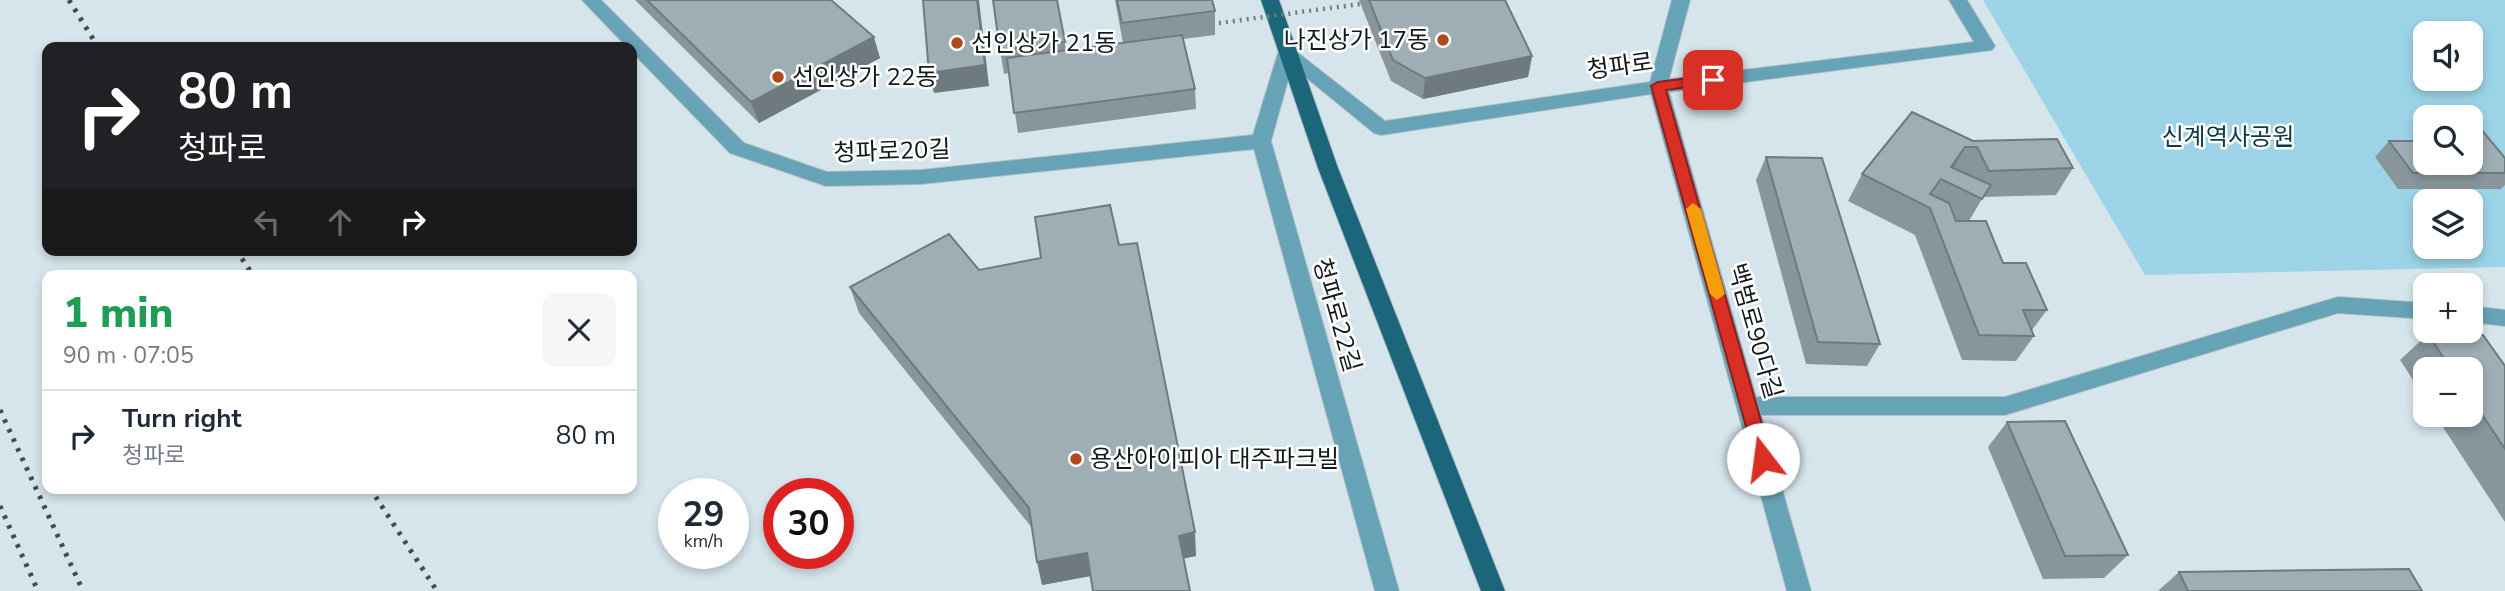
<!DOCTYPE html>
<html lang="en">
<head>
<meta charset="utf-8">
<style>
  :root { --surface:#fff; --page:#f6f6f7; --text:#1f2937; --muted:#747a83; --line:#e0e1e3 }
  body { margin:0; font-family:"Nunito Sans","Noto Sans KR",sans-serif; background:var(--page); color:var(--text); height:100vh; display:flex; flex-direction:column; font-size:26px; white-space:nowrap }
  * { box-sizing:border-box; margin:0 }
  p { font-size:23px; color:var(--muted) }
  .icon { flex:none; width:38px; height:38px; fill:none; stroke:currentColor; stroke-width:2; stroke-linecap:round; stroke-linejoin:round }
  .map { position:relative; flex:1; overflow:hidden }
  .panel { position:absolute; left:42px; top:270px; width:595px; height:224px; display:flex; flex-direction:column; background:var(--surface); border-radius:14px; box-shadow:0 4px 10px #0003 }
  .panel>* { flex:none }
  .hud { position:absolute; left:42px; top:42px; width:595px; height:214px; border-radius:14px; box-shadow:0 4px 10px #0003; background:#202124; color:#fff; overflow:hidden }
  .tools { position:absolute; left:2413px; top:21px; display:grid; gap:14px }
  .tools a { display:grid; place-items:center; width:70px; height:70px; border-radius:14px; background:var(--surface); box-shadow:0 4px 10px #0003; font-size:35px }
  .speed { position:absolute; left:658px; top:478px; display:flex; gap:14px; font-size:35px; font-weight:700; text-align:center }
  .speed>* { display:grid; place-content:center; width:91px; height:91px; border-radius:50%; background:var(--surface); box-shadow:0 4px 10px #0003; line-height:1 }
  .speed small { font-size:18px; font-weight:400 }
  .speed .limit { border:10px solid #d22; background:#fff; color:#111 }
  .pin { position:absolute; display:grid; place-items:center; width:60px; height:60px; color:#fff; margin:-30px; border-radius:14px; box-shadow:0 4px 10px #0006 }
  .me { position:absolute; width:77px; margin:-38px; rotate:345deg; stroke-linejoin:round; filter:drop-shadow(0 0 5px #0008) }
  .turn { display:flex; align-items:center; gap:24px; height:147px; padding:0 21px; font-size:32px }
  .turn .icon { width:91px; height:91px; stroke-width:2.5 }
  .turn b { display:block; font-size:49px; line-height:60px }
  .lanes { display:flex; align-items:center; height:66px; padding:0 21px; background:#0003; justify-content:center; gap:35px; direction:ltr }
  .lanes .off { opacity:.35 }
  .round { display:grid; place-items:center; flex:none; width:74px; height:74px; border-radius:14px; background:var(--page) }
  .headline { display:flex; align-items:center; justify-content:space-between; height:119px; padding:0 21px }
  h1 { font-size:42px; font-weight:800; line-height:52px; color:#1e9e55 }
  ul { padding:0; list-style:none }
  li { display:flex; align-items:center; gap:21px; height:91px; padding:0 21px; border-top:2px solid var(--line) }
  li div { flex:1 }
  li b { display:block; font-size:26px }
  li em { font-style:normal }
  .map>svg:first-child { display:block }
</style>
</head>
<body>
<div class="map">
<svg width="2505" height="591" viewBox="0 0 2505 591">
  <rect width="100%" height="100%" fill="#d5e5eb"/>
  <path fill="#9cd3e7" fill-rule="evenodd" d="M1983 0H2505V267L2145 275ZM2426 33H2471V79H2426ZM2426 117H2471V163H2426ZM2426 201H2471V247H2426Z"/>
  <g fill="none" stroke-linecap="round" stroke-linejoin="round">
    <defs>
      <path id="minor" d="M582 0H601L744 143 827 172 921 170 1253 135 1278 53 1287 47 1293 49 1385 121 1650 82 1672 0H1690L1669 79 1974 42 1949 0H1967L1995 46 1992 50 1669 92 1756 397H2005L2338 297 2426 303V319L2338 313 2005 415H1761L1811 591H1787L1651 94 1381 135 1374 133 1292 66 1271 141 1399 591H1375L1254 149 921 184 826 186 730 153 632 52V47H627Z
        M2471 306 2505 310V326L2471 322Z"/>
      <path id="major" d="M1261 0H1279L1338 168 1505 591H1481L1318 168Z"/>
    </defs>
    <use href="#minor" stroke="#b2c0c6" stroke-width="2"/>
    <use href="#major" stroke="#b2c0c6" stroke-width="2"/>
    <use href="#minor" fill="#67a3b7" fill-rule="evenodd"/>
    <use href="#major" fill="#1c667c" fill-rule="evenodd"/>
    <path stroke="#424b4e" stroke-width="5" stroke-dasharray="3.5 7" stroke-linecap="butt" d="M69 0 98 47
      M236 250 253 275
      M0 410 83 591
      M370 488 437 591
      M0 506 38 591"/>
    <path stroke="#727d81" stroke-width="4.5" stroke-dasharray="2 5" stroke-linecap="butt" d="M1212 24 1360 4"/>
  </g>
  <path fill="#88969b" d="M635 0H831L880 58 759 123Z
    M1057 0 1066 50 1123 43 1115 0H1212L1215 11V35L1183 39 1195 89 1196 109 1018 133 1009 73 1004 74 1000 50Z
    M1359 0H1505L1532 56 1528 77 1423 99 1391 81Z
    M1973 141 2073 168 2056 195 1983 197 1969 221 2003 263 2047 310 2032 330 2034 336 2016 361 1962 360 1915 235 1848 201 1862 174Z
    M2389 141 2505 158V185L2501 189H2398L2375 157Z
    M1766 157 1880 344 1867 366 1806 364 1756 180Z
    M1119 245 1196 556 1042 585 1032 528 859 313 850 287 979 270Z
    M2428 334 2505 366V522L2435 415H2471V369H2426V400L2400 360Z
    M2007 422 2128 555 2104 578 2043 579 1988 447Z
    M2179 572 2422 591H2158Z"/>
  <path fill="#6f7a7e" d="M977 0H979L989 86 934 93 929 73Z
    M874 37 880 58 759 123 751 102Z
    M1532 56 1528 77 1423 99 1425 78Z
    M1965 147 1950 174 1951 167Z
    M1195 532 1196 556 1181 559 1179 536Z
    M1087 553 1091 576 1042 585 1037 562Z"/>
  <path fill="#9eaeb4" stroke="#6f7a7e" stroke-width="2" d="M647 0H831L874 37 751 102Z
    M923 0H977L985 65 929 73Z
    M993 0H1057L1065 42 1000 50Z
    M1117 0H1212L1215 11 1122 23Z
    M1369 0H1505L1532 56 1425 78 1393 60Z
    M1182 35 1195 89 1014 113 1007 58Z
    M1912 112 1973 141 2057 139 2073 168 1989 171 1977 147H1965L1951 167 1991 185 1982 199 1941 179 1930 194 1949 203 1956 221H1986L2003 263H2026L2047 310H2023L2034 336 1979 335 1930 208 1862 174Z
    M2471 123H2476L2505 158V173H2413L2389 141H2426V163H2471Z
    M1766 157 1822 158 1880 344 1818 342Z
    M1110 205 1119 245 1137 243 1195 532 1179 536 1190 591H1093L1087 553 1037 562 1029 508 850 287 949 234 979 270 1041 258 1035 217Z
    M2428 334 2483 335 2505 366V449L2471 398V369H2451Z
    M2065 421 2128 555 2065 556 2007 422Z
    M2409 569 2422 591H2188L2179 572Z"/>
  <path fill="#d93025" stroke="#8d1f18" stroke-width="2" d="M1713 75 1720 80 1718 83 1666 90 1772 459 1770 464 1763 466 1757 464 1755 459 1651 86 1658 82Z"/>
  <path fill="#f59e0b" d="M1693 203 1701 209 1725 294 1717 300 1710 294 1686 209Z"/>
  <g fill="#af4a1d" stroke="#fff" stroke-width="2.5">
    <circle cx="1443" cy="40" r="7"/>
    <circle cx="957" cy="43" r="7"/>
    <circle cx="778" cy="77" r="7"/>
    <circle cx="1076" cy="459" r="7"/>
  </g>
  <g text-anchor="middle" dominant-baseline="central" stroke-width="5" stroke-linejoin="round" paint-order="stroke">
    <g font-size="24" fill="#13191b" stroke="#fff" text-anchor="start">
      <text x="1429" y="40" text-anchor="end">나진상가 17동</text>
      <text x="971" y="43">선인상가 21동</text>
      <text x="792" y="77">선인상가 22동</text>
      <text x="1090" y="459">용산아이피아 대주파크빌</text>
    </g>
    <g font-size="24" fill="#13191b" stroke="#fff">
      <text transform="translate(1620 66) rotate(-8)">청파로</text>
      <text transform="translate(892 151) rotate(-2)">청파로20길</text>
      <text transform="translate(1337 315) rotate(74)">청파로22길</text>
      <text transform="translate(1755 331) rotate(74)">백범로90다길</text>
    </g>
    <g font-size="24" fill="#103844" stroke="#fff">
      <text x="2228" y="137">신계역사공원</text>
    </g>
  </g>
</svg>
<div class="tools">
<a><svg class="icon" aria-label="sound" viewBox="0 0 24 24"><path d="M4 9h4l5-4v14l-5-4H4zM17 9q2 3 0 6"/></svg></a>
<a><svg class="icon" aria-label="search" viewBox="0 0 24 24"><circle cx="10" cy="10" r="6"/><path d="M15 15l6 6"/></svg></a>
<a><svg class="icon" aria-label="layers" viewBox="0 0 24 24"><path d="M12 4l9 5-9 5-9-5zM3 14l9 5 9-5"/></svg></a>
<a>+</a>
<a>−</a>
</div>
<div class="speed"><div>29<small>km/h</small></div><div class="limit">30</div></div>
<div class="pin" style="left:1713px;top:80px;background:#d93025"><svg class="icon" aria-label="arrive" viewBox="0 0 24 24"><path d="M6 21V4h12l-3 4 3 4H6"/></svg></div>
<svg class="me" style="left:1763px;top:459px" viewBox="-20 -20 40 40"><circle r="19" fill="#fff"/><path d="M0-13L10 11 0 6-10 11z" fill="#d93025"/></svg>
<div class="hud">
<div class="turn"><svg class="icon" aria-label="right" viewBox="0 0 24 24"><path d="M7 20v-9h11M14 6l5 5-5 5"/></svg><div><b>80 m</b>청파로</div></div>
<div class="lanes"><svg class="icon off" aria-label="left" viewBox="0 0 24 24"><path d="M17 20v-9H6M10 6l-5 5 5 5"/></svg><svg class="icon off" aria-label="ahead" viewBox="0 0 24 24"><path d="M12 20V5M6 11l6-6 6 6"/></svg><svg class="icon" aria-label="right" viewBox="0 0 24 24"><path d="M7 20v-9h11M14 6l5 5-5 5"/></svg></div>
</div>
<section class="panel">
<div class="headline"><div><h1>1 min</h1><p>90 m · 07:05</p></div><a class="round"><svg class="icon" aria-label="close" viewBox="0 0 24 24"><path d="M6 6l12 12M18 6L6 18"/></svg></a></div>
<ul>
<li><svg class="icon" aria-label="right" viewBox="0 0 24 24"><path d="M7 20v-9h11M14 6l5 5-5 5"/></svg><div><b>Turn right</b><p>청파로</p></div><em>80 m</em></li>
</ul>
</section>
</div>
</body>
</html>
